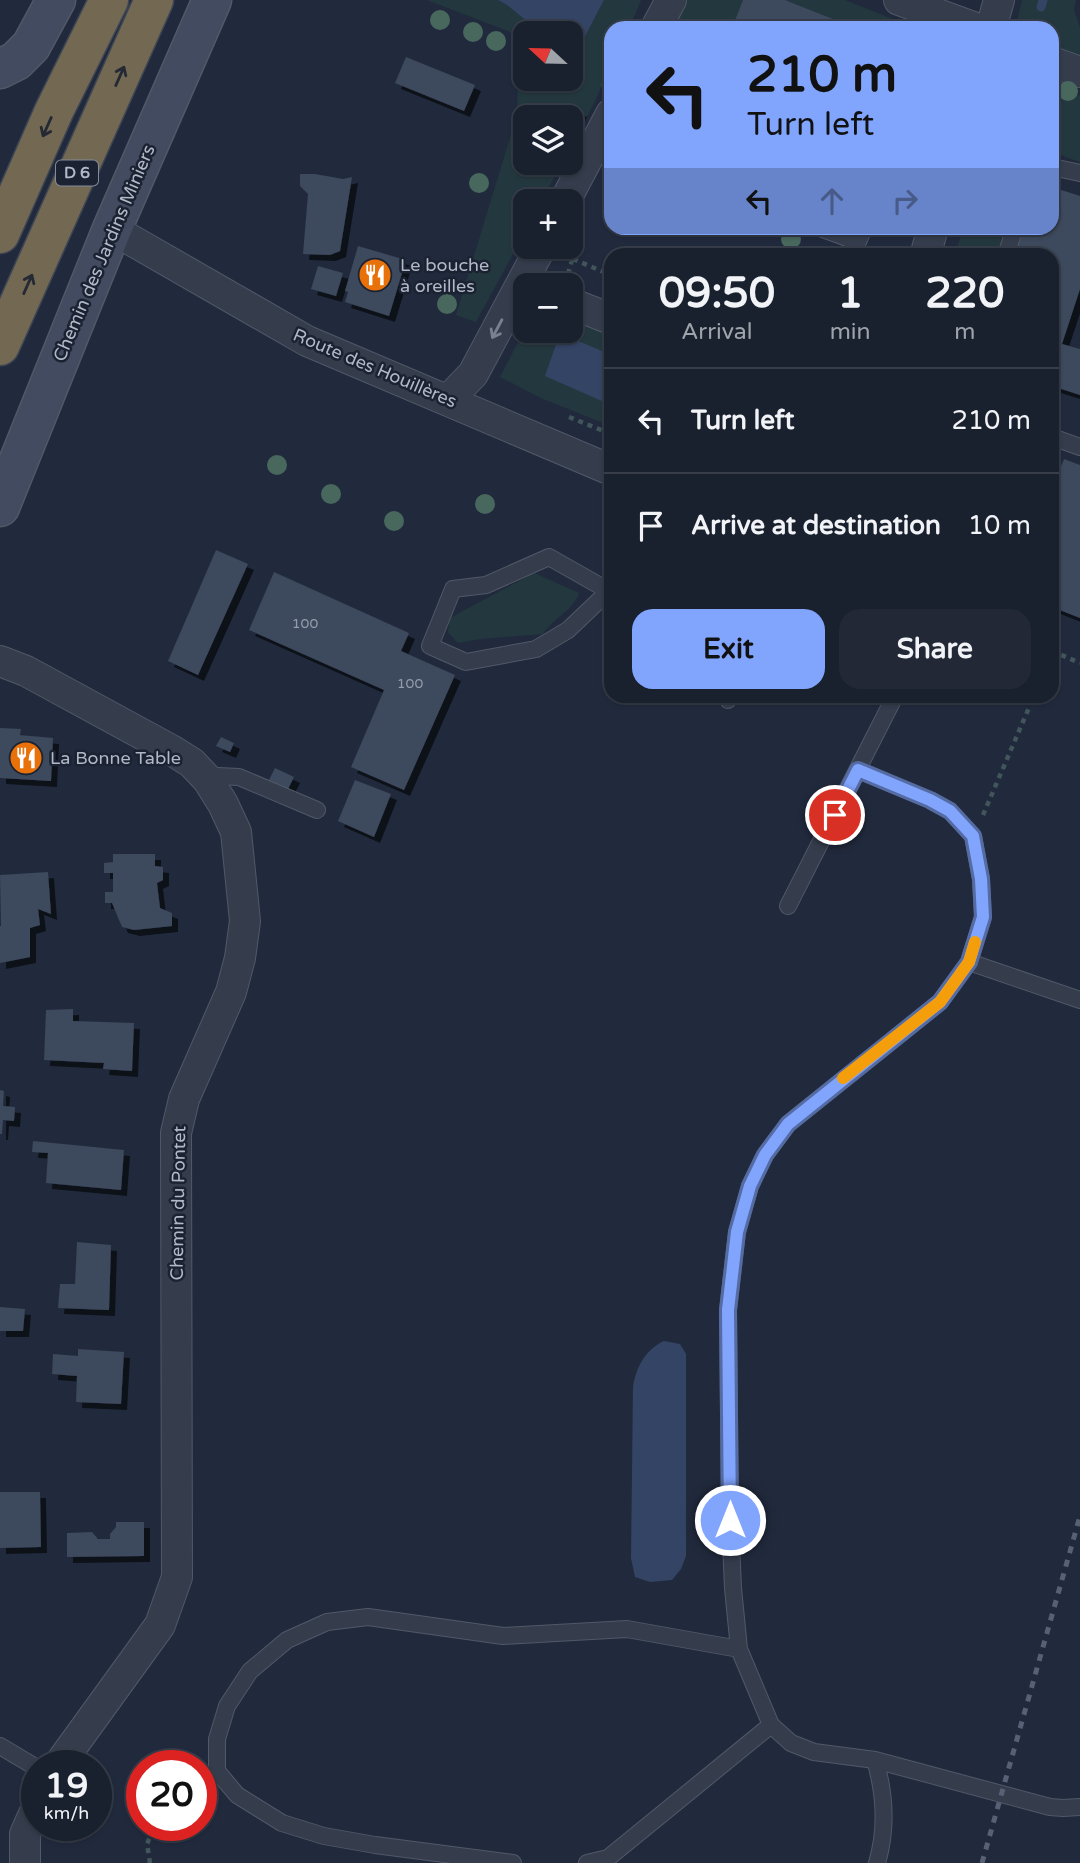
<!DOCTYPE html>
<html lang="en">
<head>
<meta charset="utf-8">
<style>
  :root { --surface:#19202e; --page:#222836; --text:#f1f3f6; --muted:#9fa3aa; --line:#373e4a; --accent:#81a5fd }
  body { margin:0; font-family:"Varela Round",sans-serif; background:var(--page); color:var(--text); height:100vh; display:flex; flex-direction:column; font-size:26px; white-space:nowrap }
  * { box-sizing:border-box; margin:0 }
  p { font-size:23px; color:var(--muted) }
  .icon { flex:none; width:38px; height:38px; fill:none; stroke:currentColor; stroke-width:2; stroke-linecap:round; stroke-linejoin:round }
  .map { position:relative; flex:1; overflow:hidden }
  .panel { position:absolute; left:604px; top:248px; width:455px; height:455px; display:flex; flex-direction:column; background:var(--surface); border-radius:21px; box-shadow:0 2px 5px #0004,0 0 0 2px var(--line) }
  .panel>* { flex:none }
  .banner { position:absolute; left:604px; top:21px; width:455px; height:214px; border-radius:21px; box-shadow:0 2px 5px #0004,0 0 0 2px var(--line); background:#81a5fd; color:#111; overflow:hidden }
  .needle { width:46px; rotate:292deg }
  .controls { position:absolute; left:513px; top:21px; display:grid; gap:14px }
  .controls a { display:grid; place-items:center; width:70px; height:70px; border-radius:14px; background:var(--surface); box-shadow:0 2px 5px #0004,0 0 0 2px var(--line); font-size:35px }
  .speed { position:absolute; left:21px; top:1750px; display:flex; gap:14px; font-size:35px; font-weight:700; text-align:center }
  .speed>* { display:grid; place-content:center; width:91px; height:91px; border-radius:50%; background:var(--surface); box-shadow:0 2px 5px #0004,0 0 0 2px var(--line); line-height:1 }
  .speed small { font-size:18px; font-weight:400 }
  .speed .limit { border:10px solid #d22; background:#fff; color:#111 }
  .pin { position:absolute; display:grid; place-items:center; width:60px; height:60px; color:#fff; margin:-30px; border:4px solid #fff; border-radius:50%; box-shadow:0 2px 7px #0007 }
  .me { position:absolute; width:77px; margin:-38px; rotate:0deg; stroke-linejoin:round; filter:drop-shadow(0 0 5px #0008) }
  .turn { display:flex; align-items:center; gap:24px; height:147px; padding:0 28px; font-size:32px }
  .turn .icon { width:91px; height:91px; stroke-width:2.5 }
  .turn b { display:block; font-size:49px; line-height:60px }
  .lanes { display:flex; align-items:center; height:66px; padding:0 28px; background:#0003; justify-content:center; gap:35px; direction:ltr }
  .lanes .off { opacity:.35 }
  .eta { display:flex; justify-content:space-evenly; align-items:center; height:119px; text-align:center }
  .eta b { font-size:42px; font-weight:700; line-height:49px }
  .primary-button { display:flex; gap:14px; margin-top:auto; padding:14px 28px }
  .primary-button a { flex:1; height:80px; border-radius:21px; background:var(--accent); color:#111; font-size:28px; font-weight:700; line-height:80px; text-align:center }
  .primary-button a+a { background:var(--page); color:var(--text) }
  ul { padding:0; list-style:none }
  li { display:flex; align-items:center; gap:21px; height:105px; padding:0 28px; border-top:2px solid var(--line) }
  li div { flex:1 }
  li b { display:block; font-size:26px }
  li em { font-style:normal }
  .map>svg:first-child { display:block }
</style>
</head>
<body>
<div class="map">
<svg width="1080" height="1863" viewBox="0 0 1080 1863">
  <defs>
    <filter id="shadow"><feDropShadow dx="6" dy="6" stdDeviation="0" flood-color="#0009"/></filter>
  </defs>
  <rect width="100%" height="100%" fill="#212a3d"/>
  <path fill="#23383e" d="M427 0H498L507 5 541 33H525V43L516 34Z
    M604 0H641L629 28H611V67L594 103 571 147 570 117H525V163H562L541 201H525V232L476 322 456 315 517 115 518 87 528 79H570L571 54H576Z
    M687 0H744L734 28H673Z
    M785 0H845L915 28H856Z
    M1022 0H1076L1074 9 1080 28V57L1052 47V28H1023L1017 22Z
    M1052 84 1080 96V162L1052 152Z
    M963 228H1007L999 255 955 256Z
    M571 316 611 332V426L541 398 500 377 525 329V331H570Z
    M534 573 579 593C573 611 553 618 543 634L480 639 458 643 448 632 450 618Z"/>
  <path fill="#344465" d="M498 0H604L576 54H571L570 33H541L507 5Z
    M560 333 611 355V405L545 376Z
    M664 1341 680 1344 686 1354V1556L681 1569 672 1580 650 1582 635 1577 631 1558 633 1387C636 1367 646 1349 664 1341Z"/>
  <g fill="none" stroke-linecap="round" stroke-linejoin="round">
    <path stroke="#344465" stroke-width="9" d="M1041 7 1043 0"/>
  </g>
  <path fill="#3d485c" filter="url(#shadow)" d="M743 0H785L856 28H732Z
    M406 57 475 85 464 111 395 83Z
    M573 107 581 111 573 126 570 125V117H568Z
    M300 174H315L343 179 352 177 340 251 330 255 303 254 308 194 300 186Z
    M1052 187 1080 196V289L1062 344 1080 349V395L1052 386V256H1014L1023 228H1052Z
    M358 246 406 260 389 316 345 302 348 292 345 291Z
    M318 266 343 273 336 296 311 289Z
    M1064 459 1080 465V618L1052 607V488Z
    M216 550 248 564 198 675 168 661Z
    M274 572 409 633 401 651 455 675 404 790 351 767 384 690 249 630Z
    M0 728 21 729 20 735 53 738 51 781 0 778Z
    M221 737 234 743 230 752 216 746Z
    M275 768 294 777 288 789 269 780Z
    M355 780 391 794 374 837 338 821Z
    M113 854H155V866L163 867V880L157 883 160 908 172 913V926L134 930 122 927 112 903H105V892H113V873H104V863L113 862Z
    M48 872 51 914 38 909 40 925 30 928V957L0 963V926H1L0 875Z
    M73 1009V1021L134 1023 132 1071 103 1069 104 1063 44 1060 46 1010Z
    M0 1090 4 1091 3 1106 15 1107 14 1121 3 1120 2 1134H0Z
    M33 1141 124 1150 121 1190 46 1183 48 1153 32 1152Z
    M77 1242 111 1245 109 1310 58 1308 60 1284H75Z
    M0 1307 25 1309 23 1331H0Z
    M78 1349 124 1352 121 1404 76 1402 77 1376 52 1374 53 1354 78 1356Z
    M0 1492H40L41 1547 0 1548Z
    M116 1522H144V1556L67 1557V1533L92 1532 98 1539H110V1534L116 1527Z"/>
  <g fill="none" stroke-linecap="round" stroke-linejoin="round">
    <defs>
      <path id="lane" d="M1052 167 1080 173
        M820 228 858 242 864 228
        M1008 249 1015 228
        M1052 437 1080 447
        M609 591 549 557 486 585 453 589 430 646 466 662 536 649 568 630 611 589
        M728 700 730 696
        M208 780 218 776 239 777 317 810
        M788 906 895 696
        M969 962 1080 1000
        M739 1649 733 1588 730 1520 728 1310 737 1232 750 1186 765 1155 788 1124 940 1002 969 962 983 917 981 879 973 836 950 811 930 800 858 770
        M0 1746 37 1768
        M513 1863 375 1845 324 1836 282 1823 237 1795 217 1771V1739L227 1706 250 1671 287 1640 327 1622 368 1617 503 1636 627 1629 739 1649 771 1725 791 1743 814 1752 875 1760
        M587 1863 608 1858 771 1725
        M877 1863C887 1829 885 1794 875 1760L1050 1807 1063 1808 1080 1807"/>
      <path id="street" d="M899 0 976 28
        M656 28 671 0
        M991 28 999 0
        M1052 62 1080 72
        M565 201 611 114
        M112 229 307 341 611 470
        M925 256 933 228
        M570 303 611 319
        M448 400 473 374 541 247
        M0 661 26 671 173 751 192 763 208 780 223 804 236 832 245 921 240 958 231 992 184 1099 176 1133 177 1577 160 1625 58 1766
        M25 1863V1834L37 1807"/>
      <path id="secondary" d="M0 69 16 61 31 46 56 0
        M0 507 112 229 212 0"/>
      <path id="highway" d="M0 234 54 111 109 0
        M0 346 154 0"/>
    </defs>
    <use href="#lane" stroke="#515867" stroke-width="18"/>
    <use href="#street" stroke="#515867" stroke-width="32"/>
    <use href="#secondary" stroke="#515867" stroke-width="41"/>
    <use href="#highway" stroke="#3e4554" stroke-width="41"/>
    <path stroke="#41555b" stroke-width="4.5" stroke-dasharray="5 5" stroke-linecap="butt" d="M603 86 611 72
      M573 259 611 275
      M568 274 583 222
      M569 417 611 434
      M1052 651 1080 663
      M983 815 1034 696
      M150 1863 147 1844 155 1825"/>
    <use href="#lane" stroke="#353d4d" stroke-width="16"/>
    <use href="#street" stroke="#353d4d" stroke-width="30"/>
    <use href="#secondary" stroke="#434b60" stroke-width="38"/>
    <use href="#highway" stroke="#736952" stroke-width="38"/>
    <path stroke="#576074" stroke-width="5" stroke-dasharray="7 7" stroke-linecap="butt" d="M982 1863 1080 1516"/>
  </g>
  <g fill="#48685d">
    <circle cx="440" cy="20" r="10"/>
    <circle cx="473" cy="32" r="10"/>
    <circle cx="496" cy="41" r="10"/>
    <circle cx="1068" cy="91" r="10"/>
    <circle cx="479" cy="183" r="10"/>
    <circle cx="791" cy="239" r="10"/>
    <circle cx="447" cy="304" r="10"/>
    <circle cx="277" cy="465" r="10"/>
    <circle cx="331" cy="494" r="10"/>
    <circle cx="485" cy="504" r="10"/>
    <circle cx="394" cy="521" r="10"/>
  </g>
  <defs><path id="oneway-shaft" d="M-6 0H5M1.5-3L5.5 0L1.5 3" fill="none" stroke-width="1.6" stroke-linecap="round" stroke-linejoin="round" transform="scale(1.75)"/></defs>
  <g stroke="#242934">
    <use href="#oneway-shaft" transform="translate(120 76) rotate(-66)"/>
    <use href="#oneway-shaft" transform="translate(47 127) rotate(114)"/>
    <use href="#oneway-shaft" transform="translate(28 284) rotate(-66)"/>
  </g>
  <use stroke="#798191" href="#oneway-shaft" transform="translate(497 329) rotate(118)"/>
  <g fill="none" stroke-linecap="round" stroke-linejoin="round">
    <defs>
      <path id="route" d="M730 1520 728 1310 737 1232 750 1186 765 1155 788 1124 940 1002 969 962 983 917 981 879 973 836 950 811 930 800 858 770 835 815"/>
    </defs>
    <use href="#route" stroke="#546ba4" stroke-width="18"/>
    <use href="#route" stroke="#81a5fd" stroke-width="12"/>
    <path stroke="#f59e0b" stroke-width="12" d="M843 1078 940 1002 969 962 975 942"/>
  </g>
  <defs>
    <symbol id="restaurant-disc" viewBox="-11 -11 22 22"><circle r="9.5" fill="#e8710a" stroke="#1b2231"/><path d="M-5-6h1v4h1v-4h1v4h1v-4h1v5L-1.5 .5V6h-2V.5L-5-1ZM5-6V6H3V1.5H1.5Q1.5-4 5-6Z" fill="#fff"/></symbol>
  </defs>
  <g fill-rule="evenodd">
    <use href="#restaurant-disc" x="356" y="256" width="38" height="38"/>
    <use href="#restaurant-disc" x="7" y="739" width="38" height="38"/>
  </g>
  <g text-anchor="middle" dominant-baseline="central" stroke-width="5" stroke-linejoin="round" paint-order="stroke">
    <g font-size="14" fill="#949cad">
      <text x="305" y="623">100</text>
      <text x="410" y="683">100</text>
    </g>
    <rect fill="#1b2231" stroke="#848b9b" stroke-width="2" x="56" y="160.5" width="42" height="25" rx="5"/>
    <g font-size="16" font-weight="bold" fill="#b1b8c8">
      <text x="77" y="173">D 6</text>
    </g>
    <g font-size="18" fill="#b1b8c8" stroke="#1b2231">
      <text transform="translate(104 253) rotate(-67)">Chemin des Jardins Miniers</text>
      <text transform="translate(375 368) rotate(23)">Route des Houillères</text>
      <text transform="translate(178 1203) rotate(-89)">Chemin du Pontet</text>
    </g>
    <g font-size="18" fill="#b1b8c8" stroke="#1b2231" text-anchor="start">
      <text x="400" y="265">Le bouche<tspan x="400" dy="21">à oreilles</tspan></text>
      <text x="50" y="758">La Bonne Table</text>
    </g>
  </g>
</svg>
<div class="controls">
<a><svg class="needle" viewBox="-14 -14 28 28"><path d="M0-13l5 13h-10z" fill="#e53935"/><path d="M0 13l5-13h-10z" fill="#9fa3aa"/></svg></a>
<a><svg class="icon" aria-label="layers" viewBox="0 0 24 24"><path d="M12 4l9 5-9 5-9-5zM3 14l9 5 9-5"/></svg></a>
<a>+</a>
<a>−</a>
</div>
<div class="speed"><div>19<small>km/h</small></div><div class="limit">20</div></div>
<div class="pin" style="left:835px;top:815px;background:#d93025"><svg class="icon" aria-label="arrive" viewBox="0 0 24 24"><path d="M6 21V4h12l-3 4 3 4H6"/></svg></div>
<svg class="me" style="left:730px;top:1520px" viewBox="-20 -20 40 40"><circle r="17" fill="#81a5fd" stroke="#fff" stroke-width="3"/><path d="M0-11L8 9 0 5-8 9z" fill="#fff"/></svg>
<div class="banner">
<div class="turn"><svg class="icon" aria-label="left" viewBox="0 0 24 24"><path d="M17 20v-9H6M10 6l-5 5 5 5"/></svg><div><b>210 m</b>Turn left</div></div>
<div class="lanes"><svg class="icon" aria-label="left" viewBox="0 0 24 24"><path d="M17 20v-9H6M10 6l-5 5 5 5"/></svg><svg class="icon off" aria-label="ahead" viewBox="0 0 24 24"><path d="M12 20V5M6 11l6-6 6 6"/></svg><svg class="icon off" aria-label="right" viewBox="0 0 24 24"><path d="M7 20v-9h11M14 6l5 5-5 5"/></svg></div>
</div>
<section class="panel">
<div class="eta">
<div><b>09:50</b><p>Arrival</p></div>
<div><b>1</b><p>min</p></div>
<div><b>220</b><p>m</p></div>
</div>
<ul>
<li><svg class="icon" aria-label="left" viewBox="0 0 24 24"><path d="M17 20v-9H6M10 6l-5 5 5 5"/></svg><div><b>Turn left</b></div><em>210 m</em></li>
<li><svg class="icon" aria-label="arrive" viewBox="0 0 24 24"><path d="M6 21V4h12l-3 4 3 4H6"/></svg><div><b>Arrive at destination</b></div><em>10 m</em></li>
</ul>
<div class="primary-button"><a>Exit</a><a>Share</a></div>
</section>
</div>
</body>
</html>
